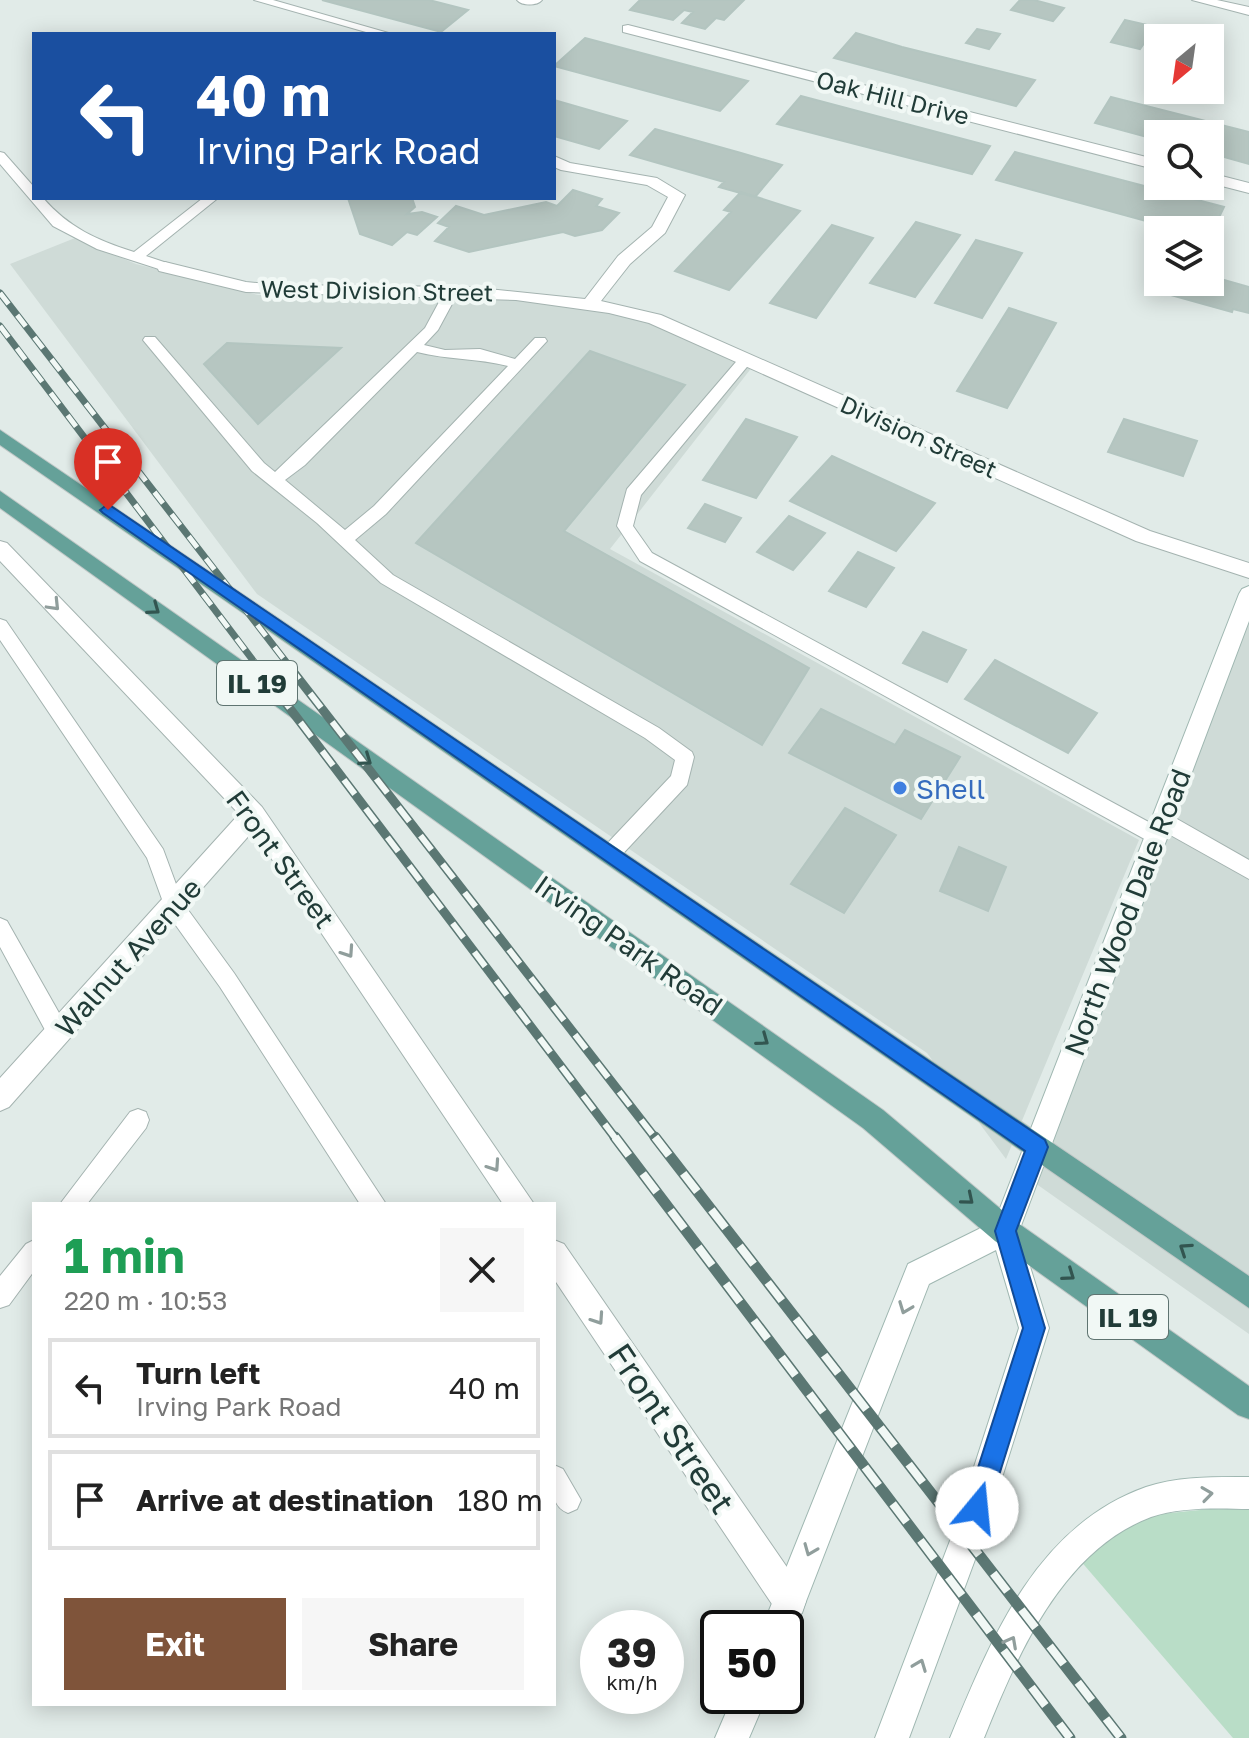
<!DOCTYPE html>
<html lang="en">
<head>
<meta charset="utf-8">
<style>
  :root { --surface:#fff; --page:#f6f6f6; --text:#222; --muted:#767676; --line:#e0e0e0; --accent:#7f543a }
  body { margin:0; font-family:"Golos Text",sans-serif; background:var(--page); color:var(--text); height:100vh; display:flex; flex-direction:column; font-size:30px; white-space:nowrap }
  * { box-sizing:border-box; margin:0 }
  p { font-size:26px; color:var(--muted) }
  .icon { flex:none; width:44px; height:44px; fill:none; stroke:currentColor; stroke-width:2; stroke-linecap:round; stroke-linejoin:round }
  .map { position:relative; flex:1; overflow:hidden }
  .drawer { position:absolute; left:32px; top:1202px; width:524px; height:504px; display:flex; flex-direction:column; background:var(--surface); border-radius:0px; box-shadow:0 4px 20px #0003 }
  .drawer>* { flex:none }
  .hud { position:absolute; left:32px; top:32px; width:524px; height:168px; border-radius:0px; box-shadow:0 4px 20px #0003; background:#1a4fa0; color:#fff; overflow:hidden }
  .needle { width:52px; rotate:209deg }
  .fabs { position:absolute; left:1144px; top:24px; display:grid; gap:16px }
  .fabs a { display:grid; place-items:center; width:80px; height:80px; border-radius:0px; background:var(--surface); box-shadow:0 4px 20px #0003; font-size:40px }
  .speed { position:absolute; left:580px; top:1610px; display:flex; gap:16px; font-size:40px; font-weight:700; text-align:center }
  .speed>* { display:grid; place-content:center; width:104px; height:104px; border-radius:50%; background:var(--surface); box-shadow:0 4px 20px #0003; line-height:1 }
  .speed small { font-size:20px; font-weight:400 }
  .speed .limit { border:4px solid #111; border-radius:12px; background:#fff; color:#111 }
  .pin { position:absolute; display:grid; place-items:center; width:68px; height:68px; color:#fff; margin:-82px -34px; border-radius:50% 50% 50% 0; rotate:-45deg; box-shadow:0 0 8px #0007 }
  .pin .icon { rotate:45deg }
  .me { position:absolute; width:88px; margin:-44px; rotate:17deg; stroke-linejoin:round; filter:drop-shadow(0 0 6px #0008) }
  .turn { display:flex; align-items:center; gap:28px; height:168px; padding:0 32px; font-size:36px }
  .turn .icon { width:104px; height:104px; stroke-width:2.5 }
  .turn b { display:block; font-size:56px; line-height:68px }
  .round { display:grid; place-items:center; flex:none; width:84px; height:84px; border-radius:0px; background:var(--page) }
  .summary { display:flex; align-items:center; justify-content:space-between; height:136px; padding:0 32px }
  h1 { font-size:48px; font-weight:700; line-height:60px; color:#1e9e55 }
  .cta { display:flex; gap:16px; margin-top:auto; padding:16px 32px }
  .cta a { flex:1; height:92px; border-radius:0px; background:var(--accent); color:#fff; font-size:32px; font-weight:700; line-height:92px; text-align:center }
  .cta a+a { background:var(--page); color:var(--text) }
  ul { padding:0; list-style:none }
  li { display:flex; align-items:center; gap:24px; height:100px; margin:0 16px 12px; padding:0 16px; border:4px solid var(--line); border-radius:0px }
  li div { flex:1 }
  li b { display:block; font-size:30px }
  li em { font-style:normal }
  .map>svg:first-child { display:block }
</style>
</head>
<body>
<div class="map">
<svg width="1249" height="1738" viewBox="0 0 1249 1738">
  <rect width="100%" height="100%" fill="#e1ebe8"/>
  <path fill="#cfdbd7" d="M75 238 136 264 258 295 496 294 650 320 753 366 610 549 1139 840 1006 1159 927 1053 257 594 10 264Z
    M1249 605V1334L1035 1183Z"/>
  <path fill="#b9ddc7" d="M1249 1505V1738H1233L1079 1559 1141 1516Z"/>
  <path fill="#b6c6c1" stroke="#b3c5c0" stroke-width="2" d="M322 0H429L468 10 441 32Z
    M640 0H744L724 20 716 18 705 29 682 23 693 12 684 10 673 20 630 10Z
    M1020 0H1034L1064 8 1053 21 1011 10Z
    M1125 20 1204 38H1158V45L1145 42 1140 49 1111 42Z
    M977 29 1000 34 989 49 966 43Z
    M856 33 902 47 1035 80 1016 106 834 58Z
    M585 38 694 67 748 81 720 111 554 66Z
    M801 96 990 146 972 174 777 124Z
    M1111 97 1249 132V164L1210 153V134H1158V140L1095 123Z
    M554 100 627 121 599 149 554 136Z
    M655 129 741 153 782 165 755 197 719 187 724 182 630 155Z
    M1015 152 1224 207 1210 236V230H1179L996 180Z
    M573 190 602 199 596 206 619 213 602 230 575 236 563 232 469 252 435 241 449 227 438 223 456 206 484 215 546 202 557 206Z
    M741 192 800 211 729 290 675 271 731 212 724 210Z
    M348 198H412L415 207 407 214 422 212 437 217 417 235 407 232 392 245 360 234Z
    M916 222 960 235 915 297 870 283Z
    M832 225 873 238 816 318 770 303Z
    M976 240 1022 253 982 318 935 303Z
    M1210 276 1249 287V313L1233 309 1232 312 1164 293 1169 282H1210Z
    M1009 308 1056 323 1007 408 957 391Z
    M227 343 341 348 258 424 204 364Z
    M590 351 685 385 564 531 809 668 762 745 416 543Z
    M746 419 797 437 756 498 703 480Z
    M1124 419 1197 441 1183 476 1108 452Z
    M832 456 935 503 896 551 790 501Z
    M705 504 741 518 725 542 688 528Z
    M789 516 825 533 793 570 757 552Z
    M858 552 894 568 866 607 829 591Z
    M923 632 966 650 947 682 903 663Z
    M995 660 1097 713 1068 753 965 699Z
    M821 709 895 745 905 730 960 757 921 819 789 753Z
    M845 808 896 835 844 913 791 884Z
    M959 847 1006 867 988 911 940 891Z"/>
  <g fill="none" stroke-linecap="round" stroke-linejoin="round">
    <defs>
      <path id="service" d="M254 0H273L392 34H373Z
        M0 152 4 153 34 187V198H43C69 228 97 240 134 252L203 198H218L146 256 170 264 172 267 165 271 97 249 53 226 0 164Z
        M452 287 459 291 438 330 424 345 445 350 480 349 515 359 535 338H545L547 341 386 514 355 540 393 575 659 728 692 752 694 757 687 785 617 860 610 862 603 860 600 854 603 848 671 776 675 760 645 738 381 583 317 523 252 471 143 340 145 337H155L264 463 275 472 425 328 445 291ZM417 352C448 360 477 358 508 366L374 506 345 530 285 480 305 465Z
        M746 354 751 356V362L641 495 633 526 652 553 1156 826 1153 821 1156 815H1170L1249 860V879L1165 832 1167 836 1164 842 1157 844 1150 842 640 561 617 526 627 489 741 356Z
        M0 619 6 621 163 849 183 903 234 973 386 1204H360L220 987 167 913 147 858 0 640Z
        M0 918 7 921 67 1027 70 1034 67 1041 59 1044 51 1041 0 947Z
        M138 1109 146 1112 149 1120 146 1128 87 1204H60L130 1112Z
        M34 1240V1271L9 1305 0 1308V1276L26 1244Z
        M554 1465 563 1469 581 1500 577 1509 568 1513C548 1505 554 1484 554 1465Z"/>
      <path id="minor" d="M517 0H542C537 6 522 6 517 0Z
        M1192 0H1217L1249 7V15Z
        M628 25 1158 160V170L623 32V26Z
        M554 156 570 163 657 178 685 195 665 233 630 264 601 301 661 315 1150 531 1249 563V578L1136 541 649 323 609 313 516 300 246 292 159 271 157 267 165 262 246 282 280 285 469 287 585 299 618 256 652 227 668 197 647 185 561 170 554 167Z
        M1210 173 1249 183V193L1210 183Z
        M0 541 7 543 262 807 534 1204H503L253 831 9 1107 0 1111V1078L239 814 0 561Z
        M554 1240 564 1244 802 1589 806 1601 802 1613 790 1617 778 1613 554 1279Z"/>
      <path id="secondary" d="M1249 586V621L1019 1231 1049 1328 983 1538 909 1738H875L951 1538 1019 1328 996 1250 929 1284 791 1640 786 1642V1628H762L908 1264 995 1221 1239 594 1242 589Z
        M1249 1477V1509C1218 1508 1180 1507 1151 1517 1061 1551 1017 1656 984 1738H950C991 1639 1036 1526 1146 1487 1178 1476 1216 1477 1249 1477Z
        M733 1696H767L749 1738H715Z"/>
      <path id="primary" d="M0 430 1249 1276V1308L0 445Z
        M0 491 883 1110 1015 1221 1249 1386V1419L1238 1415 995 1241 863 1128 0 508Z"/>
    </defs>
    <use href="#service" stroke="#a4b3b0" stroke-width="2"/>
    <use href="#minor" stroke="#a4b3b0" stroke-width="2"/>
    <use href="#secondary" stroke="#9fb7b1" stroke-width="2"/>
    <use href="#primary" stroke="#c1c8c7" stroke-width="2"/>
    <use href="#service" fill="#fff" fill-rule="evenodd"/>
    <use href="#minor" fill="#fff" fill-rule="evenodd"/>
    <use href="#secondary" fill="#fff" fill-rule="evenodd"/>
    <use href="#primary" fill="#65a199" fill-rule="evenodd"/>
    <defs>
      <path id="rail-far2" d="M0 293 290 667
        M0 326 258 667"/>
      <path id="rail-far1" d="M257 665 616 1139
        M288 665 656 1139"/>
      <path id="rail" d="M615 1137 1070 1738
        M655 1137 1121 1738"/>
    </defs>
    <use href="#rail-far2" stroke="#5b7773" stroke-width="7"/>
    <use href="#rail-far1" stroke="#5b7773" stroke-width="9"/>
    <use href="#rail" stroke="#5b7773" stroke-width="11"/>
    <use href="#rail-far2" stroke="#f1f8f5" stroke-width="5" stroke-dasharray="14" stroke-linecap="butt"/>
    <use href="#rail-far1" stroke="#f1f8f5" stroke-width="6" stroke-dasharray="18" stroke-linecap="butt"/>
    <use href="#rail" stroke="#f1f8f5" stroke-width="8" stroke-dasharray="23" stroke-linecap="butt"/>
  </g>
  <defs><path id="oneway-chevron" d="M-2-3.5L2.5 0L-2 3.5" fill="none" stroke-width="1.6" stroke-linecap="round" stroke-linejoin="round" transform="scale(2)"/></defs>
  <g stroke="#909e9c">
    <use href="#oneway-chevron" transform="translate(54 605) rotate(46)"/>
    <use href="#oneway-chevron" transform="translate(348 952) rotate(56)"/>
    <use href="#oneway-chevron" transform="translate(494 1166) rotate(56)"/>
    <use href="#oneway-chevron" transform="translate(905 1308) rotate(111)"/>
    <use href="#oneway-chevron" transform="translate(598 1319) rotate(56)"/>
    <use href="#oneway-chevron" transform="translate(1207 1494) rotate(-8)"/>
    <use href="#oneway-chevron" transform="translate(810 1550) rotate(112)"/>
    <use href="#oneway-chevron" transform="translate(1011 1642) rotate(-62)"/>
    <use href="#oneway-chevron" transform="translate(920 1665) rotate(-69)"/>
  </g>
  <g stroke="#325550">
    <use href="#oneway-chevron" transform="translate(154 609) rotate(36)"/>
    <use href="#oneway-chevron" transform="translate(366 760) rotate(35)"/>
    <use href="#oneway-chevron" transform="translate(763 1040) rotate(36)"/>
    <use href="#oneway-chevron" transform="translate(968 1199) rotate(40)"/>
    <use href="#oneway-chevron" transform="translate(1185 1249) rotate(-146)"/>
    <use href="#oneway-chevron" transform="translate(1069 1275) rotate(35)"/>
  </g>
  <path fill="#1a73e8" stroke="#114b97" stroke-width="2" d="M108 504 1045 1140 1048 1147 1016 1231 1045 1328 986 1517 977 1520 968 1517 965 1508 1023 1328 995 1231 1025 1151 103 513 100 510Z"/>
  <circle fill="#3f7fe0" stroke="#f1f8f5" stroke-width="3" cx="900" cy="788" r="8"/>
  <g text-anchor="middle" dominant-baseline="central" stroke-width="8" stroke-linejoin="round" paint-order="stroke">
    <g font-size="24" fill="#213c38" stroke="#f1f8f5">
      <text transform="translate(893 97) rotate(14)">Oak Hill Drive</text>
      <text transform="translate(377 290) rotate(1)">West Division Street</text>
      <text transform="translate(919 436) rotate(24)">Division Street</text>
    </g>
    <g fill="#f1f8f5" stroke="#5f7471" stroke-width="2">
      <rect x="217" y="661" width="80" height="44" rx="6"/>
      <rect x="1088" y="1295" width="80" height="44" rx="6"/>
    </g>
    <g font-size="26" font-weight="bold" fill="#213c38">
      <text x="257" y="683">IL 19</text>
      <text x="1128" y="1317">IL 19</text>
    </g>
    <g font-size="28" fill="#366cbe" stroke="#f1f8f5" text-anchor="start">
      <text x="916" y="788">Shell</text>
    </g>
    <g font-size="28" fill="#213c38" stroke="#f1f8f5">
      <text transform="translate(281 859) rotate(54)">Front Street</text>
      <text transform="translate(1127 912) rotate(-69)">North Wood Dale Road</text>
      <text transform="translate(629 945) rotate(35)">Irving Park Road</text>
      <text transform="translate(128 957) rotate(-48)">Walnut Avenue</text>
    </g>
    <g font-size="34" fill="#213c38" stroke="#f1f8f5">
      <text transform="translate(672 1428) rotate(56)">Front Street</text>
    </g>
  </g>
</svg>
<div class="fabs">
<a><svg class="needle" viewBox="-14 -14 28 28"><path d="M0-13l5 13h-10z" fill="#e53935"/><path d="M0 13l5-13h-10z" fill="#767676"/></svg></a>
<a><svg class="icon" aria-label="search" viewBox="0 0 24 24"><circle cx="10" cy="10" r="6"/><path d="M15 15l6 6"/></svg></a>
<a><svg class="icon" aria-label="layers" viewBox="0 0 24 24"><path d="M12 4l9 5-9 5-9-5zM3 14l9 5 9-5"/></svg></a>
</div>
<div class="speed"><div>39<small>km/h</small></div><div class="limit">50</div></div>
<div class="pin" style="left:108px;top:510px;background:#d93025"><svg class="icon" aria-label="arrive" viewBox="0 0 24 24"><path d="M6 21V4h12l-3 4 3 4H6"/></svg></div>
<svg class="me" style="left:977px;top:1508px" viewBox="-20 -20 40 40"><circle r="19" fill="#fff"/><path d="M0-13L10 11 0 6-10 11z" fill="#1a73e8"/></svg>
<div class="hud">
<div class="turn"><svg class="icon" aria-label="left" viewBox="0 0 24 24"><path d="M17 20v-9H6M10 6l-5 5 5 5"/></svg><div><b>40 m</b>Irving Park Road</div></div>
</div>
<section class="drawer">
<div class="summary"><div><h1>1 min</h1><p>220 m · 10:53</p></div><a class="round"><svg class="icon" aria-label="close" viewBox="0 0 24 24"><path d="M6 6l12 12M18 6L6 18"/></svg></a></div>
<ul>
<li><svg class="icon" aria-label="left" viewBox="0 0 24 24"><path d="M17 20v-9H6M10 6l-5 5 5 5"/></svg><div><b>Turn left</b><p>Irving Park Road</p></div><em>40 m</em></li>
<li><svg class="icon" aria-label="arrive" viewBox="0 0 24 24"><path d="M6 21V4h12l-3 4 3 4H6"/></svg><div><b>Arrive at destination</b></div><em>180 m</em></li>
</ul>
<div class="cta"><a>Exit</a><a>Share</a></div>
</section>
</div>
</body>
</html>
